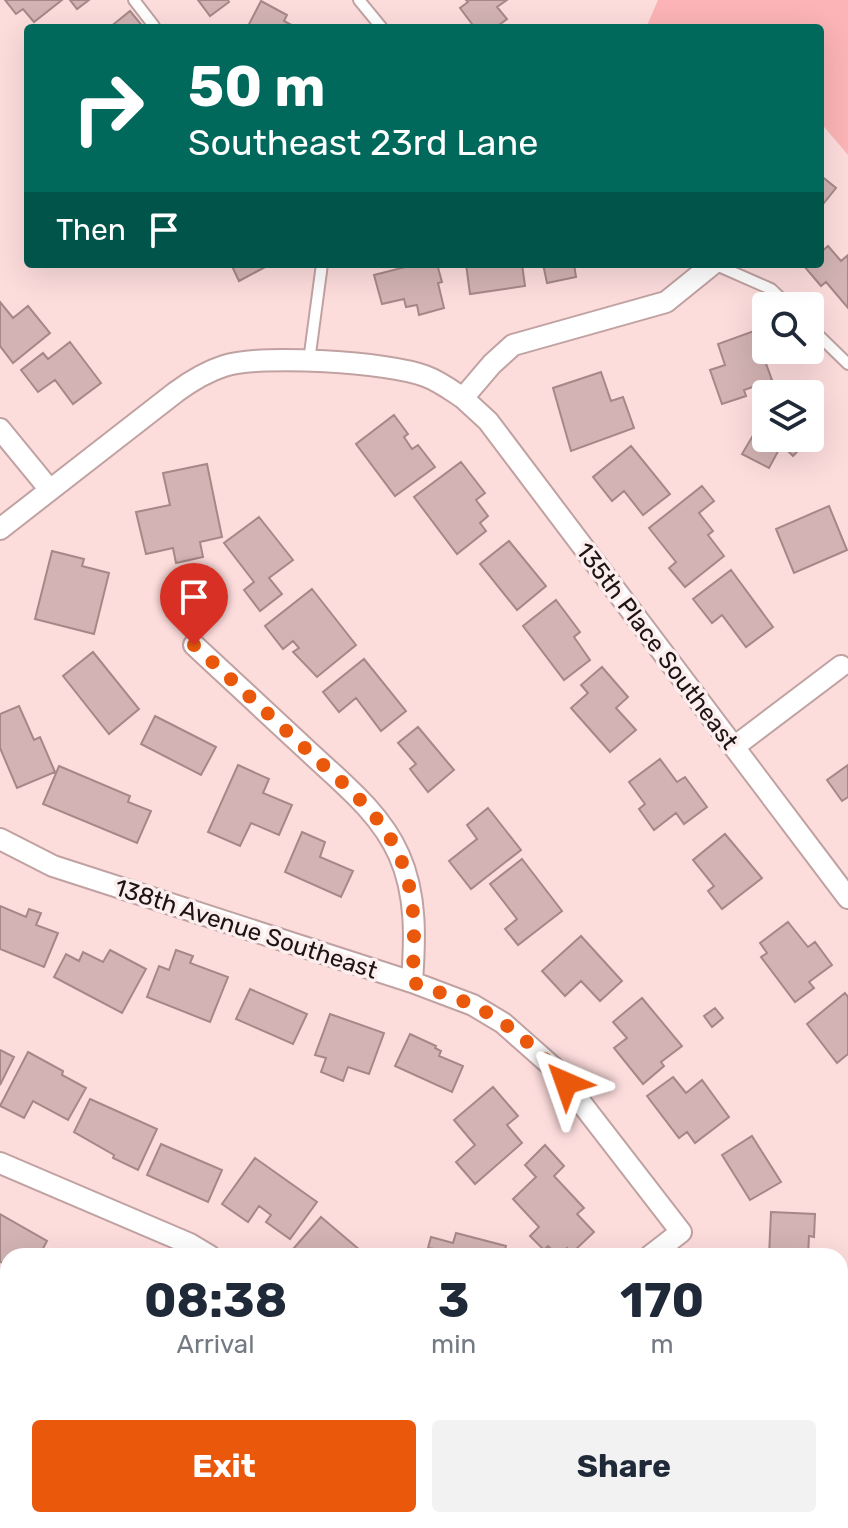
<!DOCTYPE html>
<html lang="en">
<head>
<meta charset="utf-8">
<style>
  :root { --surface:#fff; --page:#f2f2f3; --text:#1f2937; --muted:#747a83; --accent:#ea580c }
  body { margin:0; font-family:Rubik,sans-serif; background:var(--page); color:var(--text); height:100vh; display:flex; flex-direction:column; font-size:30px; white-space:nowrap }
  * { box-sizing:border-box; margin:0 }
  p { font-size:26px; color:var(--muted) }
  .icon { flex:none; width:44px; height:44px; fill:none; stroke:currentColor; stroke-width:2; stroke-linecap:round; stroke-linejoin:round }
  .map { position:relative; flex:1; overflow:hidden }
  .panel { position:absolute; left:0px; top:1248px; width:848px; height:280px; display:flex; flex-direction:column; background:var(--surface); border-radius:24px 24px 0 0; box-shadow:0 8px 32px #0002 }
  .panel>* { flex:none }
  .banner { position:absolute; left:24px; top:24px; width:800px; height:244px; border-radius:8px; box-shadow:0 8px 32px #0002; background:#00695c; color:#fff; overflow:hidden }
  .fabs { position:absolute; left:752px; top:292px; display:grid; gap:16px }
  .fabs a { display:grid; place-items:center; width:72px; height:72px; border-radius:8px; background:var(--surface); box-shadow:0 8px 32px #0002; font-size:40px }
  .pin { position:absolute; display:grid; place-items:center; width:68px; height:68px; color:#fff; margin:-82px -34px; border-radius:50% 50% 50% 0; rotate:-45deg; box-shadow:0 0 8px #0007 }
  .pin .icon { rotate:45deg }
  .me { position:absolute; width:88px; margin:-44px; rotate:317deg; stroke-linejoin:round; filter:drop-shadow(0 0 6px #0008) }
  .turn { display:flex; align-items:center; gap:28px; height:168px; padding:0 32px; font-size:36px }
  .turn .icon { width:104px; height:104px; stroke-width:2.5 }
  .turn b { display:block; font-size:56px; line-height:68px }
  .then { display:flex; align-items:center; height:76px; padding:0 32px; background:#0003; gap:16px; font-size:30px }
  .eta { display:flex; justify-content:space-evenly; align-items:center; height:136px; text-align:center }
  .eta b { font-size:48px; font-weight:700; line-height:56px }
  .cta { display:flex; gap:16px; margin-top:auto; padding:16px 32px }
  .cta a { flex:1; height:92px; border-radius:8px; background:var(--accent); color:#fff; font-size:32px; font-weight:700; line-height:92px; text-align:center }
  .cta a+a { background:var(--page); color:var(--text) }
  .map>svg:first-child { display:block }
</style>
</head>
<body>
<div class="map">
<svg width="848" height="1528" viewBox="0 0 848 1528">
  <rect width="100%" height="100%" fill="#fddcdc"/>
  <path fill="#fcb4b6" d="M658 0H848V155L820 122V28H646Z"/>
  <path fill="#d3b3b3" stroke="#a68888" stroke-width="2" d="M5 0H62L34 22 23 9 16 14Z
    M70 0H89L77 9Z
    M198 0H228L229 2 210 16Z
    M466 0H507L497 7 507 19 495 28H475L460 8 468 2Z
    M261 1 287 15 284 21 297 28H247Z
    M130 11 144 28H109Z
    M820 175 836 188 820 208Z
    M828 246 841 261 848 255V308L826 282 821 286 804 266 820 264V253Z
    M231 264H268L269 265 239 281Z
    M417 264 422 267 437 264 442 282 438 283 444 308 419 315 417 305 406 307 404 299 382 304 374 275Z
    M466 264H522L525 286 470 294Z
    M543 264H574L576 277 547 283Z
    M0 302 13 318 28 306 50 333 13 363 0 346Z
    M754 331 772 380 744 390 746 396 722 404 710 370 725 365 718 344Z
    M70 342 101 383 73 404 55 380 38 392 21 370 43 353 48 359Z
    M601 372 611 401 623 397 634 428 571 451 553 388Z
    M766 412V429L757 421Z
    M394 415 408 434 404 437 412 449 418 445 435 467 395 496 356 444Z
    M810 425 816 432 793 456 775 438H810Z
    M755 432 781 446 769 468 742 454Z
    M631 446 670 494 643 515 624 491 612 501 593 477Z
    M461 462 485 493 476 500 488 516 480 523 486 531 457 554 414 497Z
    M207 464 222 537 200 542 203 557 176 563 173 548 146 554 136 512 170 505 163 473Z
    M702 486 714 501 699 513 713 531 708 535 724 556 685 587 669 568 676 562 649 528Z
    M829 506 847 550 794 573 776 529Z
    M259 517 293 560 269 578 282 594 260 611 244 590 254 582 224 543Z
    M509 541 546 586 517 610 480 564Z
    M52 551 84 559 82 566 109 573 94 634 35 619Z
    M731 570 773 627 746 647 722 615 712 623 693 599Z
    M312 589 356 645 317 677 293 652 299 648 293 641 283 649 265 626Z
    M556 600 580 632 574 637 590 660 564 680 523 626Z
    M93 652 139 709 109 734 63 676Z
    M364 659 406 711 381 731 356 698 339 712 323 692Z
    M602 667 628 697 616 708 636 730 610 752 571 708 588 693 581 685Z
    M19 706 34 740 40 737 55 772 17 788 0 748V714Z
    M155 716 216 747 201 775 141 744Z
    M418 727 454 770 428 792 410 769 416 764 398 743Z
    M660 759 677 782 685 777 707 807 684 824 676 813 654 830 639 809 645 804 629 782Z
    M238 765 269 779 263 793 292 805 279 835 251 823 240 846 208 832Z
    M848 765V797L842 801 827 780Z
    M59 766 130 796 128 802 151 811 137 843 43 804Z
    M488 808 521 850 471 889 449 861 477 839 467 825Z
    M302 832 325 842 320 857 353 871 341 897 285 872Z
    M725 834 762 878 722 909 708 891 714 886 693 860Z
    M522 859 562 911 518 945 505 929 517 919 490 884Z
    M0 906 26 917 29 909 41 913 36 925 58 933 44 967 0 949Z
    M788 922 808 947 815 942 832 965 809 982 814 988 795 1002 761 957 767 953 760 943Z
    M581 936 622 981 600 1001 581 981 565 996 542 971Z
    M110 950 146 969 122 1013 54 977 66 954 79 961 83 952 103 962Z
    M176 950 193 956 190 963 228 977 210 1022 147 997 159 966 169 970Z
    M250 989 307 1014 293 1044 236 1019Z
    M845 993 848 997V1054L837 1063 807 1024Z
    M642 998 682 1046 661 1062 664 1066 643 1084 614 1048 627 1038 613 1022Z
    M715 1008 723 1018 712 1027 704 1016Z
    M330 1014 384 1033 369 1074 348 1067 343 1081 321 1072 326 1058 315 1055Z
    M410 1034 436 1046 435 1048 441 1051 439 1056 463 1066 452 1092 395 1066Z
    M0 1050 14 1057 0 1085Z
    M28 1052 63 1071 62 1075 86 1088 68 1120 33 1101 24 1118 0 1106Z
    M673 1077 686 1093 702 1080 729 1117 695 1143 687 1132 679 1138 647 1096Z
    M493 1087 518 1116 507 1125 522 1143 475 1184 456 1162 475 1145 454 1120Z
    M90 1099 157 1129 138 1170 113 1158 114 1155 74 1132Z
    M752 1136 781 1182 750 1200 722 1155Z
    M161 1144 222 1170 208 1202 147 1175Z
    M545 1145 564 1166 554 1176 584 1208 577 1214 594 1232 571 1254 567 1248 558 1256 548 1246 544 1250 530 1236 539 1227 513 1199 536 1177 525 1165Z
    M255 1158 317 1202 290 1239 266 1222 271 1215 259 1206 248 1222 222 1204Z
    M771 1212 815 1214 814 1237 809 1236 808 1256H769Z
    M0 1214 47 1241 39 1256H8V1265L0 1262Z
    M321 1217 361 1251 367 1256H303L294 1248Z
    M456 1233 506 1246 503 1256H432L434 1249 428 1248 431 1237 453 1243Z
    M60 1249 77 1256H57Z
    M840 1397 848 1408V1417L840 1423Z
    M0 1420H8V1472L0 1471Z
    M8 1492V1516L0 1505V1498Z
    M11 1520H63L69 1528H16Z
    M355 1520H413L419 1528H361Z
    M635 1520H713L703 1528H641Z"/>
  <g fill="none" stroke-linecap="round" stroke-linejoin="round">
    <defs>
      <path id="lane" d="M134 0 154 26
        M359 0 382 28
        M714 264 771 289 789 306
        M810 327 848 364
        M309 361 322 264"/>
      <path id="street" d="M463 398 488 421 848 898
        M0 429 50 490
        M0 529 176 392C191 381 205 372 224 366 262 354 388 362 425 376 439 381 451 390 463 398L492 364 513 345 666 302 713 264
        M194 645C232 680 269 715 307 750 341 782 380 812 399 855 417 895 415 940 412 982
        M734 747 841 666
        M0 839 53 866 412 982 473 1005 503 1023 555 1069 681 1232 650 1256
        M0 1163 190 1244 210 1256
        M840 1503 848 1498
        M472 1520 478 1528
        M808 1528 818 1520"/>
    </defs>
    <use href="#lane" stroke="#c1a2a2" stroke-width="14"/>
    <use href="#street" stroke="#c1a2a2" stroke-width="24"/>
    <use href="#lane" stroke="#fff" stroke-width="10"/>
    <use href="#street" stroke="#fff" stroke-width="20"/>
  </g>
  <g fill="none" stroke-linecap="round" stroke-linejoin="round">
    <path stroke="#ea580c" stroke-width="14" stroke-dasharray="0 25.2" d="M194 645C232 680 269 715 307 750 341 782 380 812 399 855 417 895 415 940 412 982 431 990 451 996 470 1004 508 1021 541 1052 566 1083"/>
  </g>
  <g text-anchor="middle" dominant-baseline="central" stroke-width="7" stroke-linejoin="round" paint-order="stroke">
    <g font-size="24" fill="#1f1414" stroke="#fceeee">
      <text transform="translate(657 646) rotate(53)">135th Place Southeast</text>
      <text transform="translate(246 929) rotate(18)">138th Avenue Southeast</text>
    </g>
  </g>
</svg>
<div class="fabs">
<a><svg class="icon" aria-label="search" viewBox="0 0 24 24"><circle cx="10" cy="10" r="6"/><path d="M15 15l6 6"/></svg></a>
<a><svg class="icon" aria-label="layers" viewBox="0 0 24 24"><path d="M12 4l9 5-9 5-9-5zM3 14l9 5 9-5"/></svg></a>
</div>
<div class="pin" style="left:194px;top:645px;background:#d93025"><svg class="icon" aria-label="arrive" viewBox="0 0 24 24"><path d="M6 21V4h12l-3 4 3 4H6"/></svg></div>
<svg class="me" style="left:566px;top:1083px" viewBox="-20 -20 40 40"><path d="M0-17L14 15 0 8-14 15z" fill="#ea580c" stroke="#fff" stroke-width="4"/></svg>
<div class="banner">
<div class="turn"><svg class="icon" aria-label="right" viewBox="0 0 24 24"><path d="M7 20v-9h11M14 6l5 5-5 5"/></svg><div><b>50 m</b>Southeast 23rd Lane</div></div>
<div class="then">Then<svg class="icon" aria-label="arrive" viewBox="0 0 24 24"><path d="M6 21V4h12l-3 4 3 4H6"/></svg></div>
</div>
<section class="panel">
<div class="eta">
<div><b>08:38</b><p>Arrival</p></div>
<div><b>3</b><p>min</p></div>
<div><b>170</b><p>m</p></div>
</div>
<div class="cta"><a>Exit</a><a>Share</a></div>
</section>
</div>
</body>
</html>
